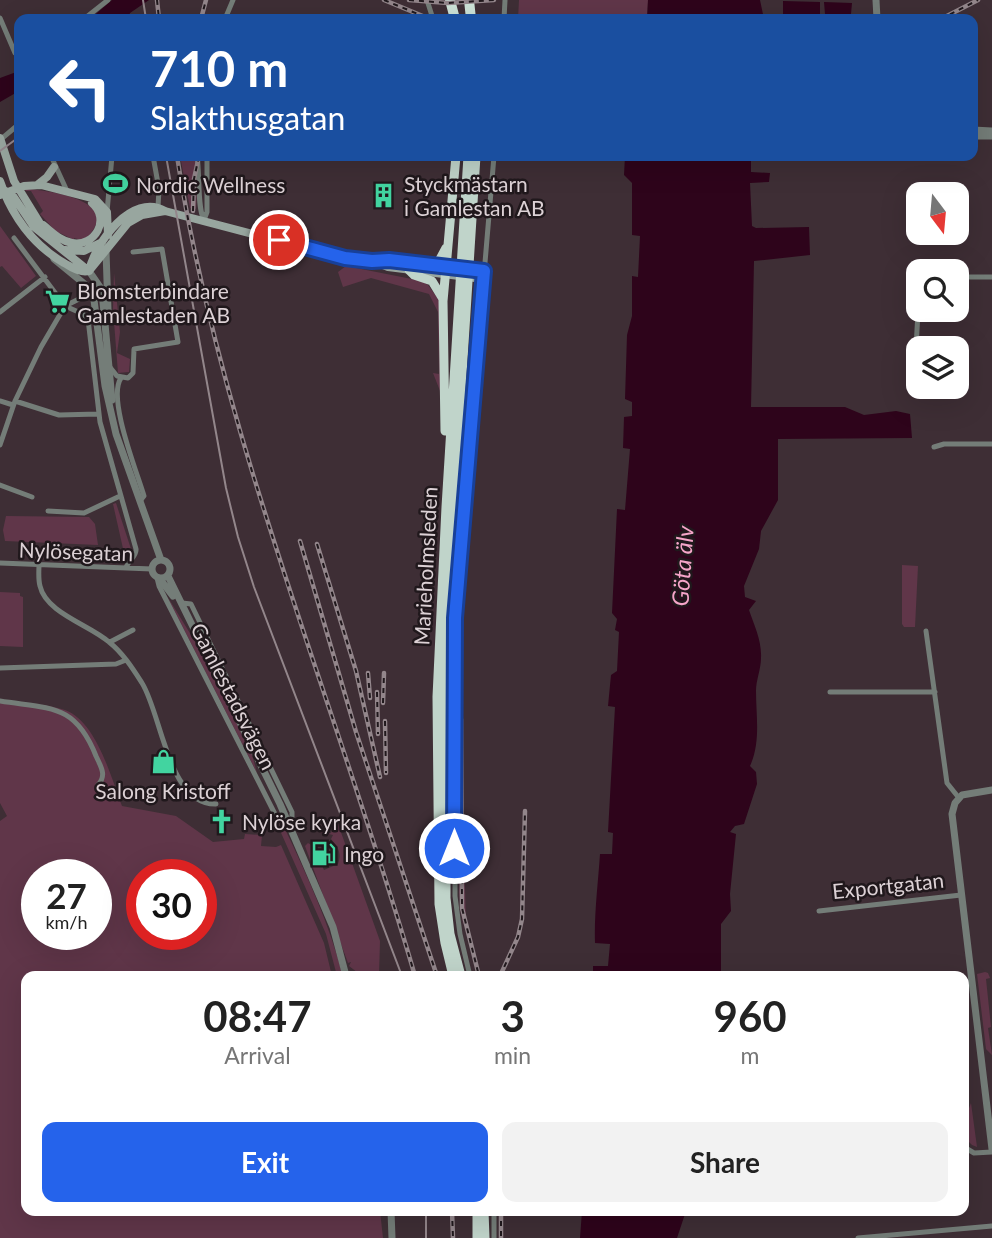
<!DOCTYPE html>
<html lang="en">
<head>
<meta charset="utf-8">
<style>
  :root { --surface:#fff; --page:#f2f2f2; --text:#222; --muted:#767676; --accent:#2563eb }
  body { margin:0; font-family:Lato,sans-serif; background:var(--page); color:var(--text); height:100vh; display:flex; flex-direction:column; font-size:26px; white-space:nowrap }
  * { box-sizing:border-box; margin:0 }
  p { font-size:23px; color:var(--muted) }
  .icon { flex:none; width:38px; height:38px; fill:none; stroke:currentColor; stroke-width:2; stroke-linecap:round; stroke-linejoin:round }
  .map { position:relative; flex:1; overflow:hidden }
  .panel { position:absolute; left:21px; top:971px; width:948px; height:245px; display:flex; flex-direction:column; background:var(--surface); border-radius:14px; box-shadow:0 7px 28px #0002 }
  .panel>* { flex:none }
  .hud { position:absolute; left:14px; top:14px; width:964px; height:147px; border-radius:14px; box-shadow:0 7px 28px #0002; background:#1a4fa0; color:#fff; overflow:hidden }
  .needle { width:46px; rotate:164deg }
  .fabs { position:absolute; left:906px; top:182px; display:grid; gap:14px }
  .fabs a { display:grid; place-items:center; width:63px; height:63px; border-radius:14px; background:var(--surface); box-shadow:0 7px 28px #0002; font-size:35px }
  .speed { position:absolute; left:21px; top:859px; display:flex; gap:14px; font-size:35px; font-weight:700; text-align:center }
  .speed>* { display:grid; place-content:center; width:91px; height:91px; border-radius:50%; background:var(--surface); box-shadow:0 7px 28px #0002; line-height:1 }
  .speed small { font-size:18px; font-weight:400 }
  .speed .limit { border:10px solid #d22; background:#fff; color:#111 }
  .pin { position:absolute; display:grid; place-items:center; width:60px; height:60px; color:#fff; margin:-30px; border:4px solid #fff; border-radius:50%; box-shadow:0 2px 7px #0007 }
  .me { position:absolute; width:77px; margin:-38px; rotate:0deg; stroke-linejoin:round; filter:drop-shadow(0 0 5px #0008) }
  .turn { display:flex; align-items:center; gap:24px; height:147px; padding:0 21px; font-size:32px }
  .turn .icon { width:91px; height:91px; stroke-width:2.5 }
  .turn b { display:block; font-size:49px; line-height:60px }
  .eta { display:flex; justify-content:space-evenly; align-items:center; height:119px; text-align:center }
  .eta b { font-size:42px; font-weight:700; line-height:49px }
  .button { display:flex; gap:14px; margin-top:auto; padding:14px 21px }
  .button a { flex:1; height:80px; border-radius:14px; background:var(--accent); color:#fff; font-size:28px; font-weight:700; line-height:80px; text-align:center }
  .button a+a { background:var(--page); color:var(--text) }
  .map>svg:first-child { display:block }
</style>
</head>
<body>
<div class="map">
<svg width="992" height="1238" viewBox="0 0 992 1238">
  <rect width="100%" height="100%" fill="#3e2e35"/>
  <path fill="#603649" fill-rule="evenodd" d="M519 0H648L647 19H518Z
    M180 156H195L198 172 196 209 190 208Z
    M24 189C40 189 101 197 97 221 96 226 91 233 89 236L81 240 74 238V240L60 233 58 234 40 214 43 211 31 191H26Z
    M0 226 36 276 21 288 2 266 0 267Z
    M346 266 422 281 428 285 439 300 442 396 433 373 439 374 438 312 429 294 371 278 343 287 338 272Z
    M114 273 120 332 117 353 130 359 129 372 118 373 113 309Z
    M116 503 131 549 124 553 113 504Z
    M6 516 89 517 95 524 98 545 5 541 3 530Z
    M902 565 918 566 915 627H904L902 624Z
    M0 592 20 593V596L23 597V647L0 646Z
    M167 596 196 643 252 754 257 773Z
    M0 700C19 703 47 704 65 710 96 721 111 777 122 806L176 816 213 842 244 839 245 834 262 835 261 846 276 847 281 845 324 943 332 976H26V1211H380L383 1238H0V821L7 816 0 803ZM37 875H96V934H37ZM142 875H201V934H142Z
    M460 818 463 822 466 922 463 924 459 892Z
    M338 824 380 941 379 976H362L349 966 351 962 348 963 305 846 308 843 313 846 324 870 338 864C342 853 338 847 331 839L333 835 329 834 328 836 320 832 326 830 327 834 331 833 334 825Z
    M278 826 285 829C308 877 329 924 343 976H337L326 934Z
    M985 972 988 973 990 978 986 979 991 1027 988 1028 992 1055 986 1049 977 974Z
    M971 1103 977 1147 972 1145 964 1137V1121Z"/>
  <path fill="#2e041b" d="M112 0H149L130 13 128 19H90Z
    M648 0H760L764 19H647Z
    M783 1 820 2V14L815 19H783Z
    M824 2 852 3 851 14 846 19H835L825 14Z
    M19 71V91L0 102V78Z
    M625 156H751V172L770 173 769 182 750 183 752 226 756 228 809 227 810 255 754 261 751 407H845L864 415 896 411 910 414 912 438 778 439V500L761 531 759 549 744 586 745 597 756 601 749 610C754 625 762 641 761 658 761 669 756 680 756 691 756 716 761 742 750 766L756 772 757 784 744 824 735 826 730 832 736 834 730 894 731 911 721 924V976H593V966H608L610 944 595 943C594 914 598 884 600 854H612L613 833 608 832 615 707 608 706 611 675 617 671 619 632 615 630 617 619 612 613 617 509 625 510 630 449 623 448 624 417 632 416V402L625 399 627 335 632 316V276L638 277 640 236 632 235V183L624 175Z
    M582 1211H686L677 1238H580Z"/>
  <g fill="none" stroke-linecap="round" stroke-linejoin="round">
    <path stroke="#747d78" stroke-width="5" d="M427 0 433 19
      M0 18 15 53 19 55
      M84 19 108 0
      M225 19 233 0
      M504 19 505 0
      M0 140 19 124
      M51 156 67 191
      M153 156 159 189 158 207
      M197 156C200 173 197 208 204 220
      M107 212 112 156
      M204 220 207 212V156
      M14 238 65 306 83 314 88 319 100 422 136 549C137 557 128 560 126 568
      M957 277H992
      M0 312 45 277
      M916 348 919 294
      M109 366 117 376 128 378 133 373 134 349 178 342 162 249 133 252
      M121 378C107 398 137 472 144 496L140 501
      M0 401 13 405
      M15 401 59 415 98 414
      M0 445 15 401 41 347 65 306 79 299 87 286
      M934 447 944 444H992
      M0 485 32 497
      M48 511 84 513 120 496
      M0 563 152 569
      M39 564C39 571 38 579 40 586 46 613 90 625 109 642 123 653 133 669 142 683 162 715 168 805 216 804
      M157 578 159 586 278 820 288 821 292 817V812L191 604 182 603
      M926 631 947 783 959 798
      M110 642 133 630
      M0 668 116 664 126 660
      M830 692H935
      M0 701C50 709 75 703 96 756 101 767 107 775 98 785
      M819 911 961 895
      M470 976 460 934 455 896V618L494 156
      M964 1147 974 1153 992 1152
      M494 1211V1238
      M858 1238 992 1226"/>
    <path stroke="#747d78" stroke-width="7" d="M876 0 877 19
      M973 130 992 131
      M973 136H992
      M106 251 108 310
      M54 259 87 286 94 300 105 386 116 434 161 560
      M89 271 100 287 103 302 112 400
      M152 569a9 9 0 1 1 18 0a9 9 0 1 1-18 0Z
      M168 576 280 804 333 927 346 976
      M159 578 173 596
      M992 790 962 795 955 803 952 814 992 1149
      M391 1211 392 1238"/>
    <path stroke="#98a69f" stroke-width="8" d="M0 138 14 181 46 233
      M0 181C11 215 33 245 64 263 72 267 79 273 89 271
      M37 185 47 177 54 167
      M4 190 13 196 34 227 89 271
      M0 195 24 186 41 185 95 199 107 212 108 235
      M43 225C52 232 60 241 72 243 95 247 111 219 92 203
      M65 250 84 251 102 242
      M375 262 388 267 483 279
      M89 271C95 243 132 192 165 211L345 258 372 261 389 260 484 271
      M89 271 128 223 142 215 165 211"/>
    <path stroke="#c0d4ca" stroke-width="9" d="M429 266 439 261 446 248
      M409 270 414 275 432 281 443 299
      M445 431 443 301 456 156
      M453 976 445 943 439 904 437 697 446 507 468 156
      M461 976 450 934 446 898V625L476 156
      M477 1211V1238
      M484 1211 485 1238"/>
    <path stroke="#cde3d8" stroke-width="10" d="M450 0 455 19
      M469 0 471 19"/>
    <path stroke="#93868b" stroke-width="2" d="M143 0 146 19
      M0 151 19 137
      M166 156 226 488 238 537 254 587 402 976
      M426 1211V1238"/>
    <defs>
      <path id="rail" d="M157 0 159 19
        M384 0 430 19
        M409 0 448 3 494 0
        M201 19 206 0
        M345 19 375 17 404 19
        M941 19 978 0
        M177 156C221 438 336 703 415 976
        M193 211 194 179 199 156
        M300 541 356 732 437 976
        M317 544 356 671 380 777
        M368 673 370 698
        M377 692 378 734
        M383 703 384 673
        M461 719 462 908 479 976
        M385 721 386 773
        M500 976 518 937 522 919 525 811
        M452 1211 453 1238
        M501 1211V1238"/>
    </defs>
    <use href="#rail" stroke="#93868b" stroke-width="4.5"/>
    <use href="#rail" stroke="#20181c" stroke-width="2" stroke-dasharray="5" stroke-linecap="butt"/>
  </g>
  <g fill="none" stroke-linecap="round" stroke-linejoin="round">
    <defs>
      <path id="route" d="M279 240 345 258 372 261 389 260 484 271 455 618 454 848"/>
    </defs>
    <use href="#route" stroke="#184099" stroke-width="18"/>
    <use href="#route" stroke="#2563eb" stroke-width="12"/>
  </g>
  <defs>
    <symbol id="stadium-bare" viewBox="-9 -9 18 18"><path d="M0-5a6.5 5 0 1 0 0 10a6.5 5 0 1 0 0-10ZM-3.5-1.8h7v3.6h-7Z" fill="#42d4a0" stroke="#20181c" stroke-width="2.5" paint-order="stroke"/></symbol>
    <symbol id="building-bare" viewBox="-9 -9 18 18"><path d="M-4-6H4V6H1V3H-1V6H-4ZM-2.5-4.3h1.7v1.8h-1.7ZM.8-4.3h1.7v1.8H.8ZM-2.5-1h1.7V.8h-1.7ZM.8-1h1.7V.8H.8Z" fill="#42d4a0" stroke="#20181c" stroke-width="2.5" paint-order="stroke"/></symbol>
    <symbol id="supermarket-bare" viewBox="-9 -9 18 18"><path d="M-6-5.5h2.5l.6 2H6L4.5 2H-2.5L-4.4-4H-6ZM-1.5 3.2a1.3 1.3 0 1 0 .1 0ZM3 3.2a1.3 1.3 0 1 0 .1 0Z" fill="#42d4a0" stroke="#20181c" stroke-width="2.5" paint-order="stroke"/></symbol>
    <symbol id="shop-bare" viewBox="-9 -9 18 18"><path d="M-5-2.5h2.3a2.7 3.5 0 0 1 5.4 0H5L5.5 6h-11ZM-1.5-2.5h3a1.5 2.3 0 0 0-3 0Z" fill="#42d4a0" stroke="#20181c" stroke-width="2.5" paint-order="stroke"/></symbol>
    <symbol id="church-bare" viewBox="-9 -9 18 18"><path d="M-1.2-6h2.4v3.5h3.3v2.4h-3.3V6h-2.4V-.1h-3.3v-2.4h3.3Z" fill="#42d4a0" stroke="#20181c" stroke-width="2.5" paint-order="stroke"/></symbol>
    <symbol id="fuel-bare" viewBox="-9 -9 18 18"><path d="M-5.5-6h7V0h2V4h1.3V-2.5L3-4.5l.8-.8L6-3V5H2.5V1h-1V6h-7ZM-4.2-4.7v3.2H.2V-4.7Z" fill="#42d4a0" stroke="#20181c" stroke-width="2.5" paint-order="stroke"/></symbol>
  </defs>
  <g fill-rule="evenodd">
    <use href="#stadium-bare" x="98" y="166" width="35" height="35"/>
    <use href="#building-bare" x="366" y="178" width="35" height="35"/>
    <use href="#supermarket-bare" x="40" y="284" width="35" height="35"/>
    <use href="#shop-bare" x="146" y="744" width="35" height="35"/>
    <use href="#church-bare" x="204" y="804" width="35" height="35"/>
    <use href="#fuel-bare" x="306" y="836" width="35" height="35"/>
  </g>
  <g text-anchor="middle" dominant-baseline="central" stroke-width="5" stroke-linejoin="round" paint-order="stroke">
    <g font-size="21" fill="#dcd1d5" stroke="#20181c" text-anchor="start">
      <text x="404" y="183">Styckmästarn<tspan x="404" dy="24">i Gamlestan AB</tspan></text>
      <text x="136" y="184">Nordic Wellness</text>
      <text x="77" y="290">Blomsterbindare<tspan x="77" dy="24">Gamlestaden AB</tspan></text>
      <text x="163" y="790" text-anchor="middle">Salong Kristoff</text>
      <text x="242" y="821">Nylöse kyrka</text>
      <text x="344" y="853">Ingo</text>
    </g>
    <g font-size="21" fill="#dcd1d5" stroke="#20181c">
      <text transform="translate(76 551) rotate(2)">Nylösegatan</text>
      <text transform="translate(425 566) rotate(-87)">Marieholmsleden</text>
      <text transform="translate(234 696) rotate(63)">Gamlestadsvägen</text>
      <text transform="translate(888 885) rotate(-6)">Exportgatan</text>
    </g>
    <g font-size="23" font-style="italic" fill="#f5a5c9" stroke="#20181c">
      <text transform="translate(682 566) rotate(-86)">Göta älv</text>
    </g>
  </g>
</svg>
<div class="fabs">
<a><svg class="needle" viewBox="-14 -14 28 28"><path d="M0-13l5 13h-10z" fill="#e53935"/><path d="M0 13l5-13h-10z" fill="#767676"/></svg></a>
<a><svg class="icon" aria-label="search" viewBox="0 0 24 24"><circle cx="10" cy="10" r="6"/><path d="M15 15l6 6"/></svg></a>
<a><svg class="icon" aria-label="layers" viewBox="0 0 24 24"><path d="M12 4l9 5-9 5-9-5zM3 14l9 5 9-5"/></svg></a>
</div>
<div class="speed"><div>27<small>km/h</small></div><div class="limit">30</div></div>
<div class="pin" style="left:279px;top:240px;background:#d93025"><svg class="icon" aria-label="arrive" viewBox="0 0 24 24"><path d="M6 21V4h12l-3 4 3 4H6"/></svg></div>
<svg class="me" style="left:454px;top:848px" viewBox="-20 -20 40 40"><circle r="17" fill="#2563eb" stroke="#fff" stroke-width="3"/><path d="M0-11L8 9 0 5-8 9z" fill="#fff"/></svg>
<div class="hud">
<div class="turn"><svg class="icon" aria-label="left" viewBox="0 0 24 24"><path d="M17 20v-9H6M10 6l-5 5 5 5"/></svg><div><b>710 m</b>Slakthusgatan</div></div>
</div>
<section class="panel">
<div class="eta">
<div><b>08:47</b><p>Arrival</p></div>
<div><b>3</b><p>min</p></div>
<div><b>960</b><p>m</p></div>
</div>
<div class="button"><a>Exit</a><a>Share</a></div>
</section>
</div>
</body>
</html>
